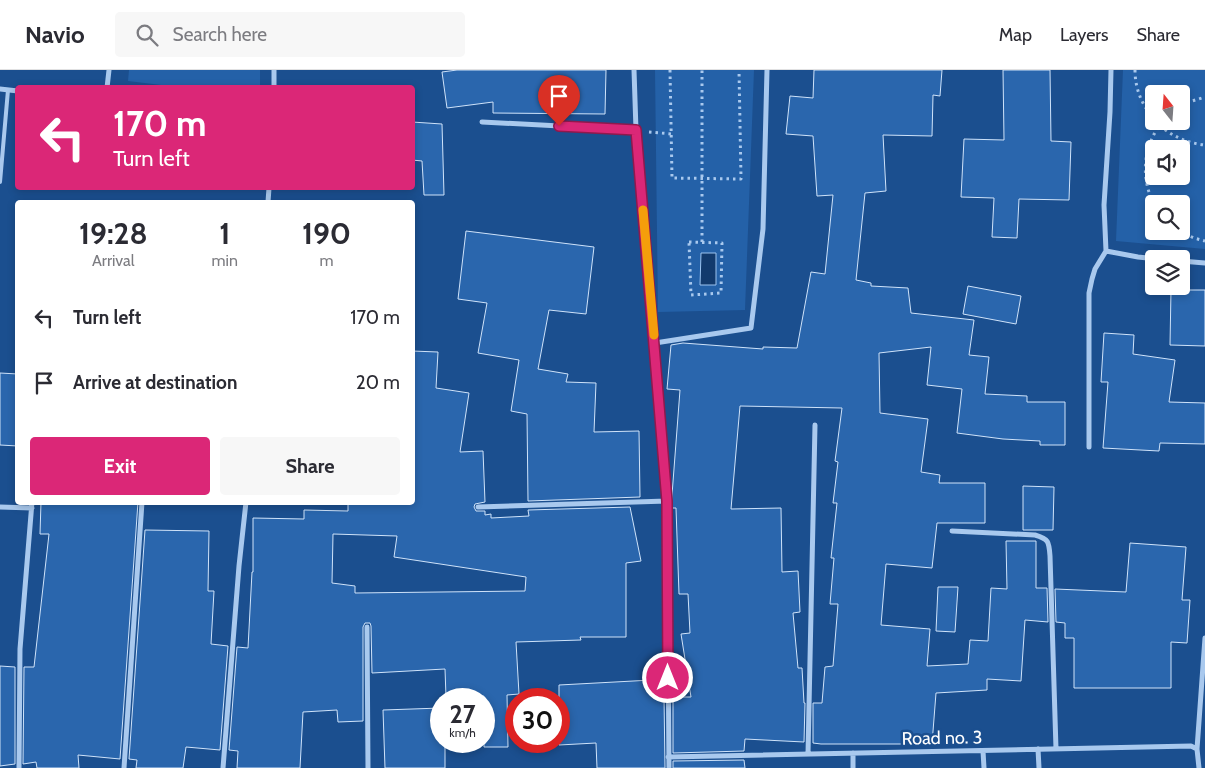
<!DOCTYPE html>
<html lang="en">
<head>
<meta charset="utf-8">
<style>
  :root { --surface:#fff; --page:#f7f7f7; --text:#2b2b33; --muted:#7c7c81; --line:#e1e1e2; --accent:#db2777 }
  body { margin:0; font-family:Cabin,sans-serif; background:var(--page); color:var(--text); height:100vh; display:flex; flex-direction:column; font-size:19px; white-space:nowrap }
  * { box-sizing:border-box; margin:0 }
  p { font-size:16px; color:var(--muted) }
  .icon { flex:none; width:28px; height:28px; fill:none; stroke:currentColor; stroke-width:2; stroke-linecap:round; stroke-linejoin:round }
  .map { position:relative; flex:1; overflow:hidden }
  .side { position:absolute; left:15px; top:130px; width:400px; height:305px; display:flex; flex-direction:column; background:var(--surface); border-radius:5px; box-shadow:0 2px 8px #0003 }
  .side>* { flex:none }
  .banner { position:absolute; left:15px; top:15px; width:400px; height:105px; border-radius:5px; box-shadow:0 2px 8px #0003; background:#db2777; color:#fff; overflow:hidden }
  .needle { width:32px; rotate:343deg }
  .buttons { position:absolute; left:1145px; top:15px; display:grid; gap:10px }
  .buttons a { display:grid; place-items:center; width:45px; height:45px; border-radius:5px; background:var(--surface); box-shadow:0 2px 8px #0003; font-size:25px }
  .speed { position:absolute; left:430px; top:618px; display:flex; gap:10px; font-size:25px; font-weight:700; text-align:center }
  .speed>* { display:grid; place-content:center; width:65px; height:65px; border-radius:50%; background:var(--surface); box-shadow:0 2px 8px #0003; line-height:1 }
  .speed small { font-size:12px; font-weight:400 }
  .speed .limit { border:8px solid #d22; background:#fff; color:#111 }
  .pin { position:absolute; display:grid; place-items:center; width:42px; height:42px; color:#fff; margin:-51px -21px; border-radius:50% 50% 50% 0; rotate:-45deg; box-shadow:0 0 5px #0007 }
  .pin .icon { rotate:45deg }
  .me { position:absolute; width:55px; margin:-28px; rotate:0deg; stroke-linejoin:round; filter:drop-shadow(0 0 4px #0008) }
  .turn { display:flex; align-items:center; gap:18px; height:105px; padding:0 15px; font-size:22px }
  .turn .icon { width:65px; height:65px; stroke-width:2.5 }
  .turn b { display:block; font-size:35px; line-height:42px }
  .eta { display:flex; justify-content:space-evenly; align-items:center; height:85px; text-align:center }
  .eta b { font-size:30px; font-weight:700; line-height:35px }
  .action { display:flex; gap:10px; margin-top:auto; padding:10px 15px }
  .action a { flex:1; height:58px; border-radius:5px; background:var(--accent); color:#fff; font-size:20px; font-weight:700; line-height:58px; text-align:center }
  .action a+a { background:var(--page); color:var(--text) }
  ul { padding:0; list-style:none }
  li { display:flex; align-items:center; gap:15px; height:65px; padding:0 15px }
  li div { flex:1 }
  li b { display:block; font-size:19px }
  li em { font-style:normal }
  header { display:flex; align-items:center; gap:30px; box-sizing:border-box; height:70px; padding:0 25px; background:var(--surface); border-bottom:1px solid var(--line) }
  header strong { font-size:24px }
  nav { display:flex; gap:28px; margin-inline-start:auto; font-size:18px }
  .search { width:350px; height:45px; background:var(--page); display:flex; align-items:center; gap:12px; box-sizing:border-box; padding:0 18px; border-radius:5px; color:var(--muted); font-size:19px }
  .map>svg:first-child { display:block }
</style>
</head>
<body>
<header>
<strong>Navio</strong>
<div class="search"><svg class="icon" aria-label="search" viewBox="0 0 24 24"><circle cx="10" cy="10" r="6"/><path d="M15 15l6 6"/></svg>Search here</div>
<nav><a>Map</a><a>Layers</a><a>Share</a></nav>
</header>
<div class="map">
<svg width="1205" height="698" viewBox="0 0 1205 698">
  <rect width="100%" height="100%" fill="#1b4f8f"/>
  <path fill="#2461a8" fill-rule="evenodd" d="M129 0H260V17L186 18 128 11Z
    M655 0H754L745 240 658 242Z
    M1123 0H1205V179L1116 171ZM1154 24H1181V51H1154ZM1154 79H1181V106H1154ZM1154 134H1181V161H1154Z"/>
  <path fill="#123a6d" stroke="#9cc4f0" d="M701 183H716V215H700Z"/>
  <path fill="#2a66ad" stroke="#cfe3fa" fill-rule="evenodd" d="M457 0H606L605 44 493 43V32L447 38 442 2Z
    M814 0H942L940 26 933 25 932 66 883 65 886 121 865 123 856 210 871 213V216L908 218 911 243 974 250 969 285 989 287 985 324 1027 326V332H1065V375H1040V371L1003 369 957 363 962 319 927 315 931 277 879 283 880 343 928 349 921 402 940 405 939 413H985V453H937L932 498 886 494 881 555 930 559 927 596 968 594 970 570 988 571 991 518 1007 519 1006 471H1036V518H1047L1048 552 1025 550 1021 611 987 609V620L936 623 932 674H821L813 673V633H822L825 597 833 596 838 534H830L834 488H831L837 433H833L838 392 835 391 842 338 740 336 731 439 781 438 782 502 798 501 800 542 793 543 798 598H802L804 633H805L804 672 745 669 744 681 673 683V627H691L681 564 690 563 688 524H679L676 438H671L680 320 667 319 671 275 683 273 763 279V277L797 278 811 202 825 204 833 125 817 126 813 66 786 64 790 26 813 28Z
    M1003 0H1050L1051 71 1071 72 1069 130 1019 129 1017 168 992 167 994 128 961 127 964 69 1004 70Z
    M412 52 442 54 444 125H424L422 91 412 90Z
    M466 161 594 177 586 244 549 240 538 299 568 304 566 312 596 313 594 362 639 361 640 427 528 431 527 344 511 341 519 290 478 283 487 233 458 229Z
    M968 216 1021 226 1016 254 963 244Z
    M1171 220H1205V276L1170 275Z
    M1104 263 1134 265 1133 284 1175 290 1169 332 1205 333V374L1160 373 1159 381 1103 378 1108 312H1101Z
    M412 281 438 282 436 318 469 323 460 382 483 381 485 432 475 434 474 437 476 441H485V445L491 444V448L529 446 528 440 630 437 641 491 626 493V567H580L581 570 516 572 519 624 507 625 508 677H484V626L446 627 445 599 372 603 371 556 370 553H365L363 557V651L338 652 337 640 303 642 300 698H237L238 681 229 680 237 577 248 578 252 502H253V448L304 449V440L348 441V432H412ZM333 464 397 466 394 487 526 507 525 521 355 523V516L332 513Z
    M0 303 18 304V376L0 375Z
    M1023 416 1054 417 1053 460H1023Z
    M41 432H138L120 689 78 685 79 698H37L36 692 23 694 24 597H34L49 464H40Z
    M145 460 209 461 208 521H214L211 574 228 576 220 680 186 677 183 698H136L137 690 129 689Z
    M1130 473 1186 477 1182 530H1190L1187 573 1171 572V618H1074V568H1065V553L1056 552 1055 519 1126 522Z
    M938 517H958L955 562 936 561Z
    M0 596 15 597V694L0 696Z
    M652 610 653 627H664L665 698H597L596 673 559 675V615Z
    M441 638V671H445V698H385L383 640Z
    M744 690 745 698H673V691Z"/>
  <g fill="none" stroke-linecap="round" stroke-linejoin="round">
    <path stroke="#a9c9ee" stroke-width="3" stroke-dasharray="2.5 4" stroke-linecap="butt" d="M670 0 672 108 741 109 739 0
      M1135 0C1135 19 1142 35 1154 49
      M1181 36 1192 31 1205 27
      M1155 51C1169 65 1186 73 1205 75
      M649 62 672 64
      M1154 134C1140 107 1143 75 1163 51
      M1179 161 1194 168 1205 171
      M689 172 722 173 721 223 691 225Z
      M702 172V0"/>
    <path stroke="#a9c9ee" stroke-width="4" d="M0 112 8 20"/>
    <path stroke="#a9c9ee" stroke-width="5" d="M634 0 636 60 667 431 669 698
      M107 18 109 0
      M274 18V0
      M0 19 18 21
      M482 52 636 60
      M268 132 269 118
      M1106 181 1138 187 1157 189
      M1181 191 1205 193
      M655 273 751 258 763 159 767 0
      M1089 377V223L1092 209 1095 199 1106 181 1104 135 1110 42 1111 0
      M0 437 32 438
      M478 437 667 431
      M952 461 1035 465C1049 469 1049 472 1050 486L1056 679
      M367 557 368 698
      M1038 679 1039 698
      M1197 679 1205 568
      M983 681 984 698
      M808 684 815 355
      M668 687 1191 676 1197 679 1199 698
      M19 698 20 579 32 432
      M124 698 142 432
      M223 698 239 496 246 432
      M853 698V683"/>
  </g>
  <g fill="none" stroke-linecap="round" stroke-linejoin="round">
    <defs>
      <path id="route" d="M559 56 636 60 667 431 668 608"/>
    </defs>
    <use href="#route" stroke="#8e194d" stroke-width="12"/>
    <use href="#route" stroke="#db2777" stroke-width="9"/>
    <path stroke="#f59e0b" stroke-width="9" d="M643 140 654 265"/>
  </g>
  <g text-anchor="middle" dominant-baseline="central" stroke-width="5" stroke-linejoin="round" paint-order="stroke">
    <g font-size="18" fill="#fff" stroke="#1b4f8f">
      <text transform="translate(942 668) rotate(-1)">Road no. 3</text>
    </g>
  </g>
</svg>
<div class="buttons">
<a><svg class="needle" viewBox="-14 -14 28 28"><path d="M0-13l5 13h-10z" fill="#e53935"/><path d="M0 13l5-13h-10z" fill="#7c7c81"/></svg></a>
<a><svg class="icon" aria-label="sound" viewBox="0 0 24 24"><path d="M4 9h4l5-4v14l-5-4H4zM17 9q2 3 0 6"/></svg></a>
<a><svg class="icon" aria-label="search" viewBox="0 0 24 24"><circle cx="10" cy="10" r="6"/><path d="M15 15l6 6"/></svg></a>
<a><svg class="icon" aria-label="layers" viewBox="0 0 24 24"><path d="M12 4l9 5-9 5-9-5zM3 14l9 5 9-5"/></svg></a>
</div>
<div class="speed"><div>27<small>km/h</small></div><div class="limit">30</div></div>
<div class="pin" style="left:559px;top:56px;background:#d93025"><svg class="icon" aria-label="arrive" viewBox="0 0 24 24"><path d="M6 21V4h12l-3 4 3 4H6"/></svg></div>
<svg class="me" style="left:668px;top:608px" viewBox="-20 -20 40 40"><circle r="17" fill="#db2777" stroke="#fff" stroke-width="3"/><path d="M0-11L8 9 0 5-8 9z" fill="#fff"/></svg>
<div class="banner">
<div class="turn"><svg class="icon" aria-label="left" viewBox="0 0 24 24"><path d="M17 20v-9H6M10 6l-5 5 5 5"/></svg><div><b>170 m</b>Turn left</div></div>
</div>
<section class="side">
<div class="eta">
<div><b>19:28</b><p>Arrival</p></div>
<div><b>1</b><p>min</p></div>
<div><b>190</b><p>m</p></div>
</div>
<ul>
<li><svg class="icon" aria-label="left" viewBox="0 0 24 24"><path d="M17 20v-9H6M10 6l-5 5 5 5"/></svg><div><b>Turn left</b></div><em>170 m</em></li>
<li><svg class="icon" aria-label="arrive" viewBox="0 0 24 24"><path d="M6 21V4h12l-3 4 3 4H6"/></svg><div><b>Arrive at destination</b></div><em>20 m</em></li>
</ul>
<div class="action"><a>Exit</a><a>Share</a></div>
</section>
</div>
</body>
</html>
